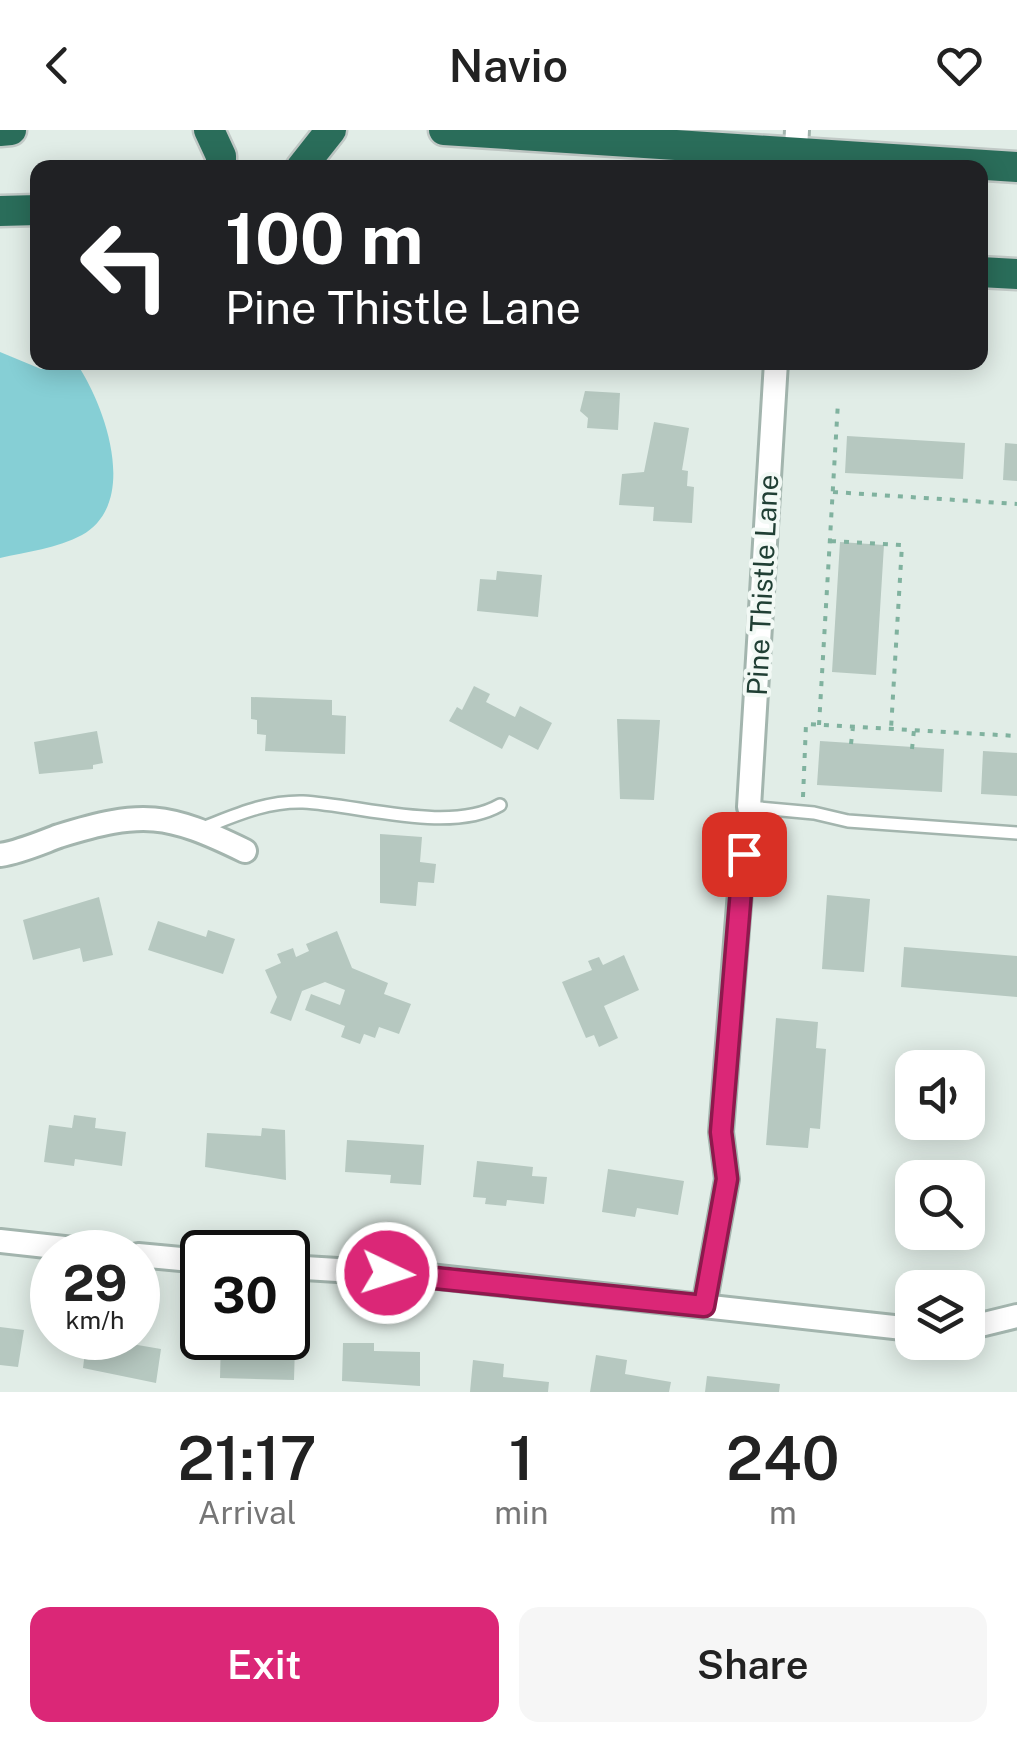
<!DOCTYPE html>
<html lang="en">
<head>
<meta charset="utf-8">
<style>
  :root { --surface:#fff; --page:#f6f6f6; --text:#222; --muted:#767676; --accent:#db2777 }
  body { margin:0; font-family:"Public Sans",sans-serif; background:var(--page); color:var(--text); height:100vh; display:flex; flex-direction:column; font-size:38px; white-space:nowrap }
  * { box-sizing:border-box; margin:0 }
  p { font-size:32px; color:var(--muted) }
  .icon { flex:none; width:55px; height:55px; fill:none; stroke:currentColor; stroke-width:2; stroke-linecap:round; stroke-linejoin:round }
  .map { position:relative; height:1262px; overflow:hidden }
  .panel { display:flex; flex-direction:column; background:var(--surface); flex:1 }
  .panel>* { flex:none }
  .guide { position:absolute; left:30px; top:30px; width:958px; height:210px; border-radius:20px; box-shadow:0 5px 25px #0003; background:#202124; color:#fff; overflow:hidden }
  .controls { position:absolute; left:895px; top:920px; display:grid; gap:20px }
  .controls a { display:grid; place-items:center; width:90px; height:90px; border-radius:20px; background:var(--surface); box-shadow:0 5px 25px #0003; font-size:50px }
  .speed { position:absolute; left:30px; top:1100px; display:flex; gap:20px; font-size:50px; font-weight:700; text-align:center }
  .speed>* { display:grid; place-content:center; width:130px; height:130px; border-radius:50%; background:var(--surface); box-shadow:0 5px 25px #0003; line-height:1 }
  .speed small { font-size:25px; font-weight:400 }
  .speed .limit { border:5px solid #111; border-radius:15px; background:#fff; color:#111 }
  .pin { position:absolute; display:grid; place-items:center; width:85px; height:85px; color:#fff; margin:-42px; border-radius:20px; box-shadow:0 5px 15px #0006 }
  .me { position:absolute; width:110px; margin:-55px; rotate:94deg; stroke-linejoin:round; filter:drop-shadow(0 0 8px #0008) }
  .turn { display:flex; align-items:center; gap:35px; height:210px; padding:0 30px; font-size:45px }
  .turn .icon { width:130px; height:130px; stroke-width:2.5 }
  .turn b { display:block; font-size:70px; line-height:85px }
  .eta { display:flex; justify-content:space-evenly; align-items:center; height:170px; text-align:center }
  .eta b { font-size:60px; font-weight:600; line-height:70px }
  .primary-button { display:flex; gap:20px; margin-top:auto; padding:20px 30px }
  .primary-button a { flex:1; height:115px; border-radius:20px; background:var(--accent); color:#fff; font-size:40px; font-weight:600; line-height:115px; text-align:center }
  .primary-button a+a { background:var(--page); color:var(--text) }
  header { display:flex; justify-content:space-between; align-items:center; height:130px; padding:0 30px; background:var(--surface); font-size:45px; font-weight:600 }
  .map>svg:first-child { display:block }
</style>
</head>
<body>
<header><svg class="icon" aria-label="back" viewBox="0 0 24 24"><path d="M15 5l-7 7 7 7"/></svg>Navio<svg class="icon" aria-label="heart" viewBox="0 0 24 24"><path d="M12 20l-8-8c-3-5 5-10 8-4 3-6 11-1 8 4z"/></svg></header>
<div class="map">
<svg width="1017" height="1262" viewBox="0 0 1017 1262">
  <rect width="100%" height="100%" fill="#e1ede7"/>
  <path fill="#86cfd5" d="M0 222 41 239 79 237C106 279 139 373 82 405 58 418 26 422 0 428Z"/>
  <path fill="#b6c8c0" d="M585 261 620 263 618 300 587 298 588 288 580 281Z
    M654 292 689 298 682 340 688 341 687 356 694 357 692 393 653 391 654 377 619 375 622 344 644 342Z
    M847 306 965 313 963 349 845 343Z
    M1005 313 1017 314V351L1003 350Z
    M840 412 884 415 876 545 832 542Z
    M497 441 542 445 538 487 477 481 480 449 496 450Z
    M474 556 490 564 486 572 515 587 520 576 552 593 538 620 509 605 502 619 449 591 457 577 462 580Z
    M251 567 332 570V585L346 586 345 624 265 621 266 605 257 604V590L251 589Z
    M617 589 660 590 654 670 620 669Z
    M97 601 103 633 93 635V639L39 644 34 612Z
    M820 611 944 619 942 662 817 655Z
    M983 621 1017 623V666L981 664Z
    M380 704 422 707 420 732 436 734 434 753 418 752 416 776 380 773Z
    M827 765 870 769 864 842 822 839Z
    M99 767 113 825 83 832 80 818 33 830 23 790Z
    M158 791 206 807 208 800 235 809 223 844 148 820Z
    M337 801 352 838 388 853 384 864 411 874 399 904 379 897 375 908 364 904 360 914 341 907 345 896 305 880 311 864 340 875 345 860 325 852 302 861 291 891 270 883 277 867 265 840 281 833 277 824 293 818 296 827 309 821 306 814Z
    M904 817 1017 826V867L901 857Z
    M624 825 639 860 604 876 618 908 599 917 594 905 586 908 562 852 592 840 588 831 599 827 603 835Z
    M776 888 818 892 816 918 826 919 820 999 810 998 808 1018 766 1015Z
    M74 985 96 988 95 998 126 1002 122 1036 75 1029 74 1036 44 1032 49 995 72 998Z
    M262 998 285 1000 286 1050 205 1037 207 1003 261 1006Z
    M347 1010 424 1015 421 1055 390 1053 391 1045 345 1042Z
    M477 1031 533 1037 532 1046 547 1047 544 1074 507 1070 506 1076 485 1074 486 1068 473 1067Z
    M608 1039 684 1051 678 1085 637 1078 635 1087 602 1082Z
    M0 1197 24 1200 18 1237 0 1235Z
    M78 1208H121L120 1212 161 1219 156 1253 83 1238 85 1222 76 1221Z
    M221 1209 265 1215V1209H284V1215H295L294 1250 220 1248Z
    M343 1213H374V1221L420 1222V1256L342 1251Z
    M596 1225 627 1230 625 1244 671 1252 669 1262H590Z
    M473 1230 504 1234 503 1247 549 1252 548 1262H470Z
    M707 1246 780 1254 779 1262H705Z"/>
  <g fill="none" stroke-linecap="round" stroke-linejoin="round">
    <defs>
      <path id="lane" d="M749 677 814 683 848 691 1017 703
        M200 699C234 686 265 671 303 672 360 675 450 704 500 675"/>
      <path id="street" d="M796 20 797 0
        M749 677 776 232
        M0 725C20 722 40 713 59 706 143 680 167 683 245 721
        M0 1111 101 1122
        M138 1125 202 1131
        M288 1137 420 1145 912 1199
        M704 1176 727 1049 721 1002 743 724
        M968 1198 1017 1186"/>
      <path id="highway" d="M209 0 221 26V38
        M444 0 1017 37
        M0 1 11 0
        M301 38 331 0
        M0 81 38 80
        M980 142 1017 144"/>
    </defs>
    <use href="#lane" stroke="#a3b5ae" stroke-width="16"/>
    <use href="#street" stroke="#a3b5ae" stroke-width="28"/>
    <use href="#highway" stroke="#c1c9c6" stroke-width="35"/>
    <path stroke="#80b29f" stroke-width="4" stroke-dasharray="5 8" stroke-linecap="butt" d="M833 362 1017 374
      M831 411 902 415 891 599
      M819 595 838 272
      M851 614 853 597
      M912 619 914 600
      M803 667 806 594 1017 606"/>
    <use href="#lane" stroke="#fff" stroke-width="11"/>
    <use href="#street" stroke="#fff" stroke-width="22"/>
    <use href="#highway" stroke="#2a6d5a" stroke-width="30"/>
  </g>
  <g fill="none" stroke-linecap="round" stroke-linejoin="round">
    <defs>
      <path id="route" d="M387 1143 704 1176 727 1049 721 1002 744 724"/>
    </defs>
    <use href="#route" stroke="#8e194d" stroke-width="25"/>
    <use href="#route" stroke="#db2777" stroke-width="18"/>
  </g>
  <g text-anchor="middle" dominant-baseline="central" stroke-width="8" stroke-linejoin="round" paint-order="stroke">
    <g font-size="28" fill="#203f34" stroke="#f2f9f5">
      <text transform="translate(762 455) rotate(-87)">Pine Thistle Lane</text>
    </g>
  </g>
</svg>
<div class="controls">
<a><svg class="icon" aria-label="sound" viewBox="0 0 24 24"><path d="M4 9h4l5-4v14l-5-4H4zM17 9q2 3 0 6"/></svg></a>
<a><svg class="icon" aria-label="search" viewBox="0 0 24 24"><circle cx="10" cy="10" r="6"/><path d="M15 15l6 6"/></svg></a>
<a><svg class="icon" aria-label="layers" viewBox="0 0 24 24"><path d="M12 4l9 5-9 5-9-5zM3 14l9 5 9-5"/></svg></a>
</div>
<div class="speed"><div>29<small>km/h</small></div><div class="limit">30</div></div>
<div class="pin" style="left:744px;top:724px;background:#d93025"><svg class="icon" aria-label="arrive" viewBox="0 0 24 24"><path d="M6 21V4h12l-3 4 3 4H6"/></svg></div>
<svg class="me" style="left:387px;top:1143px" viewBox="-20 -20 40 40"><circle r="17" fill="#db2777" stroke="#fff" stroke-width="3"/><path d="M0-11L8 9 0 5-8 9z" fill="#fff"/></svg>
<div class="guide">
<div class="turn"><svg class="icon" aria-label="left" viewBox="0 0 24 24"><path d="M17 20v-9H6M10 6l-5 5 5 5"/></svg><div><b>100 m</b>Pine Thistle Lane</div></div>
</div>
</div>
<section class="panel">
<div class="eta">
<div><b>21:17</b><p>Arrival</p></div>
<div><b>1</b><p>min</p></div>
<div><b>240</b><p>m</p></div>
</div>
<div class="primary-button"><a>Exit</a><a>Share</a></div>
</section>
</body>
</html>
